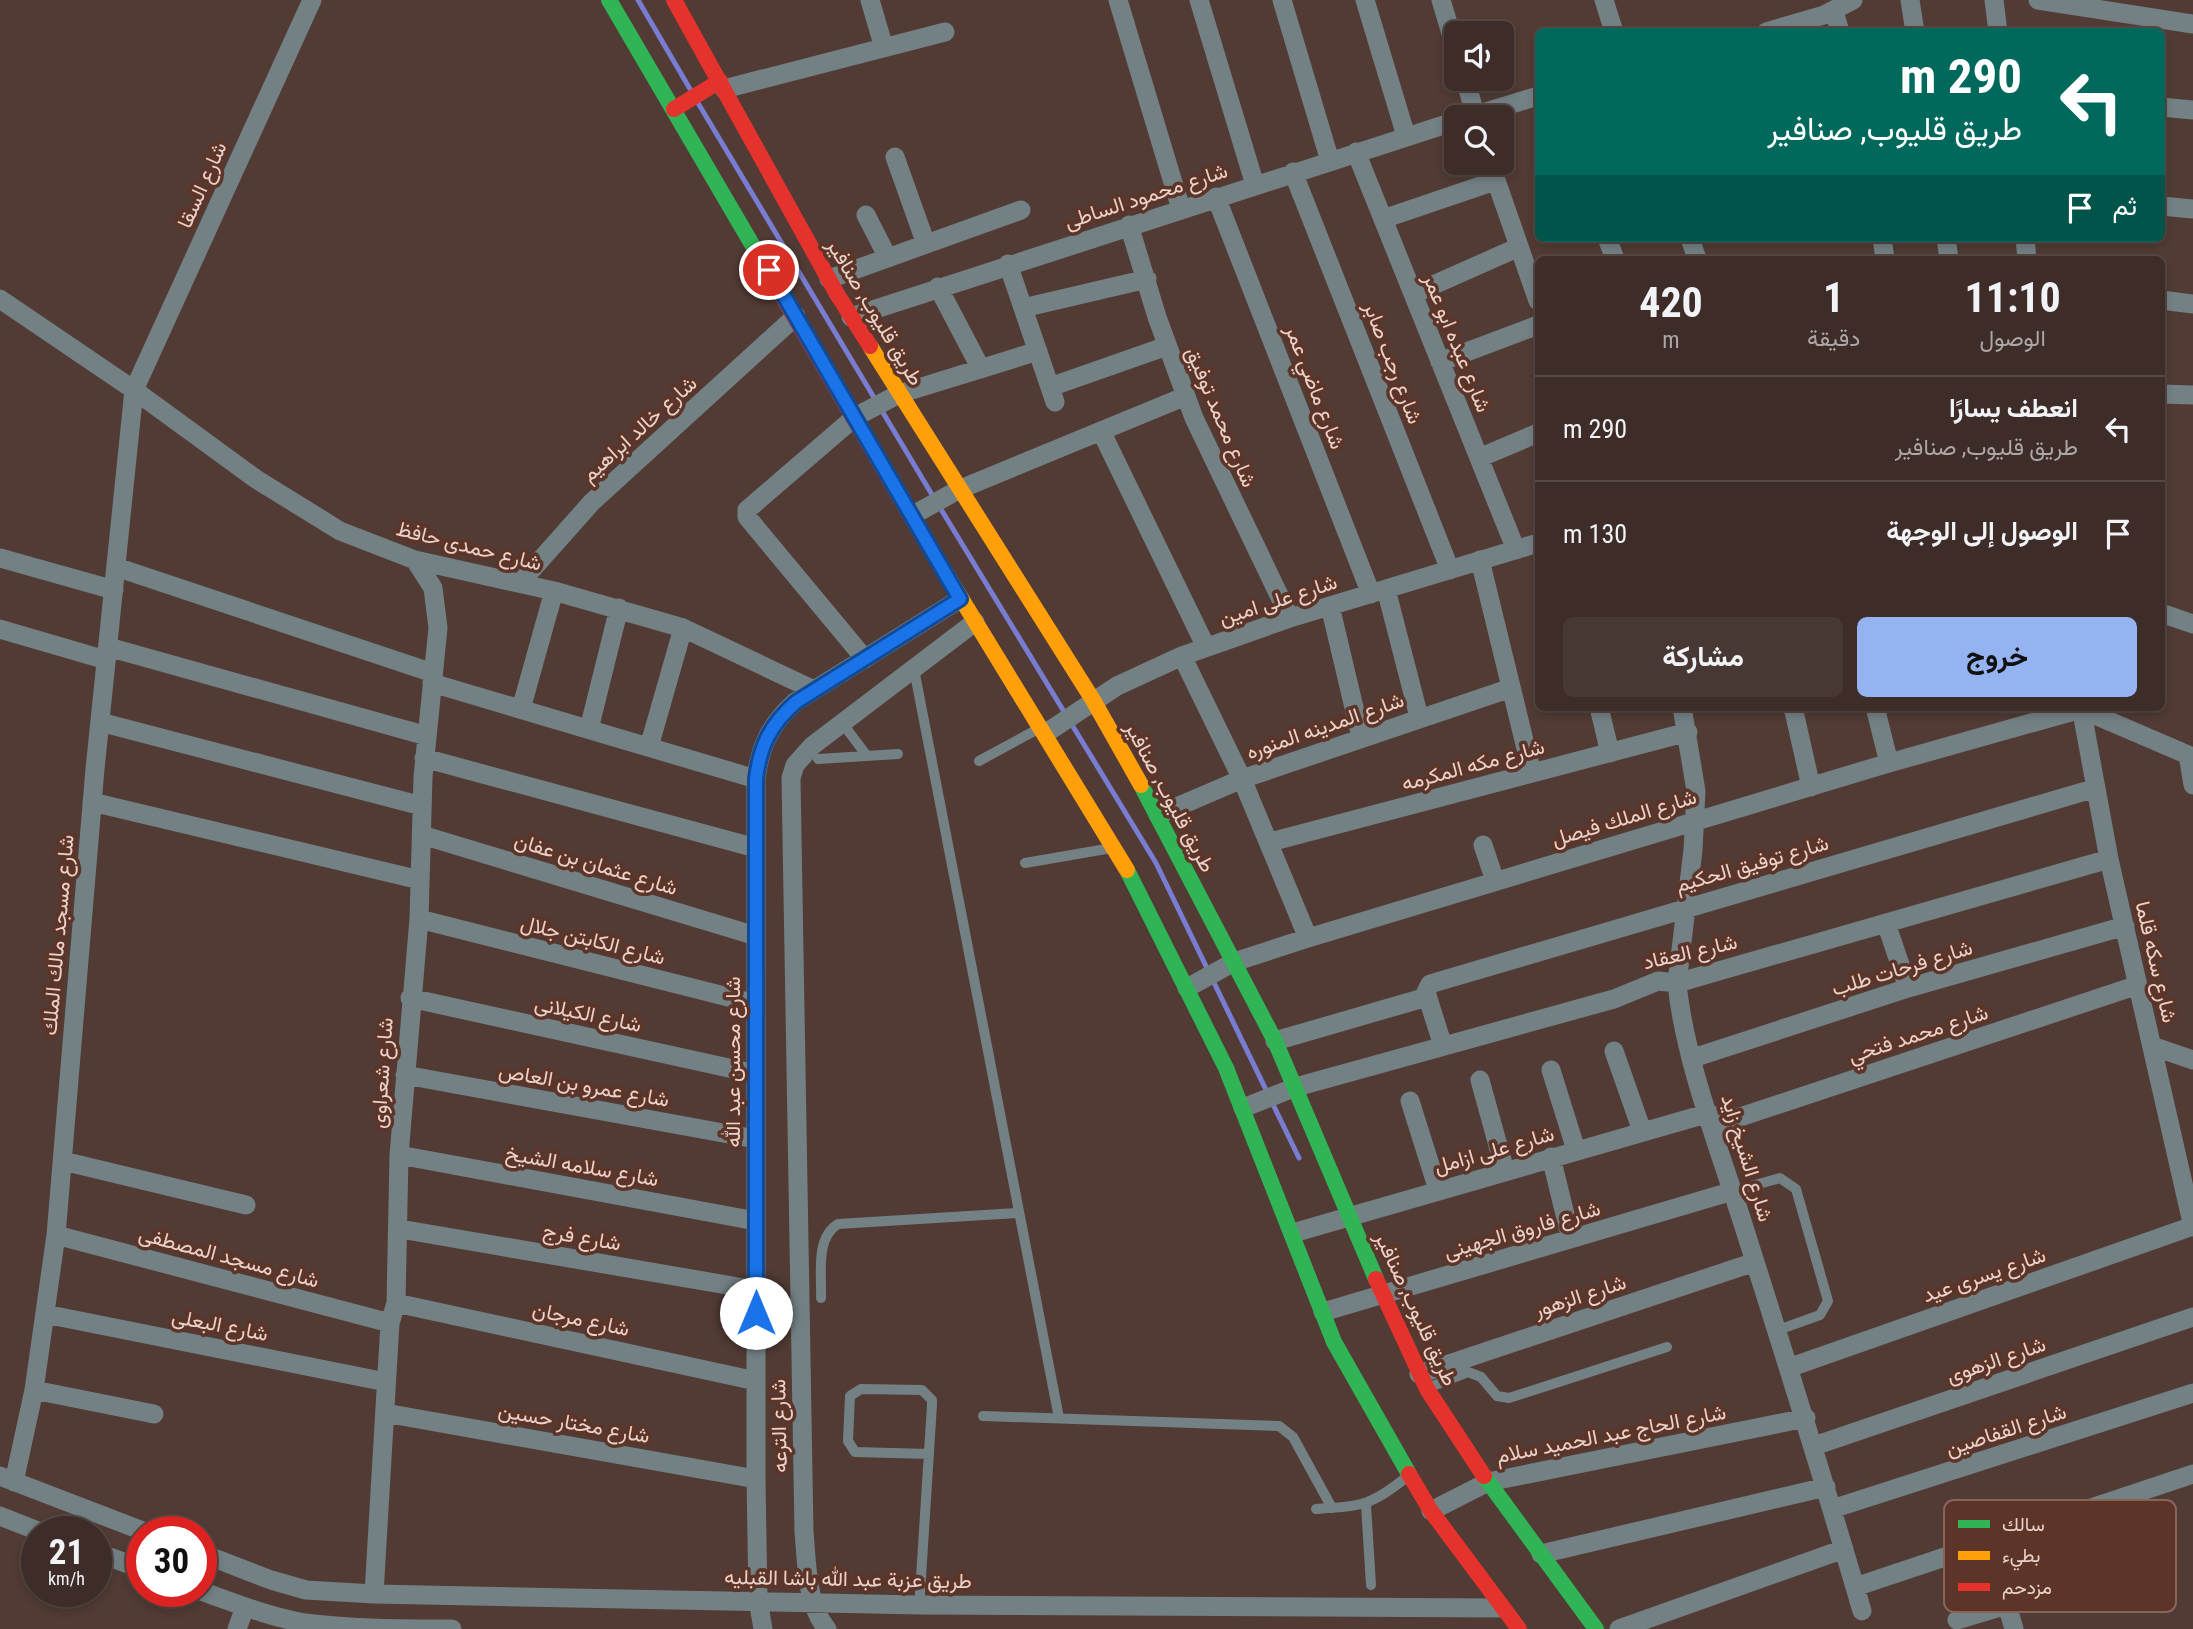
<!DOCTYPE html>
<html lang="ar">
<head>
<meta charset="utf-8">
<style>
  :root { --surface:#3d2c27; --page:#483833; --text:#f1f3f6; --muted:#ada7a7; --line:#564844; --accent:#95b2f1 }
  body { margin:0; font-family:"Roboto Condensed",Vazirmatn,sans-serif; background:var(--page); color:var(--text); direction:rtl; height:100vh; display:flex; flex-direction:column; font-size:26px; white-space:nowrap }
  * { box-sizing:border-box; margin:0 }
  p { font-size:23px; color:var(--muted) }
  .icon { flex:none; width:38px; height:38px; fill:none; stroke:currentColor; stroke-width:2; stroke-linecap:round; stroke-linejoin:round }
  .map { position:relative; flex:1; overflow:hidden; direction:ltr }
  .panel { position:absolute; left:1535px; top:256px; width:630px; height:455px; display:flex; flex-direction:column; background:var(--surface); border-radius:10px; box-shadow:0 4px 10px #0003,0 0 0 2px var(--line); direction:rtl }
  .panel>* { flex:none }
  .hud { position:absolute; left:1535px; top:28px; width:630px; height:214px; border-radius:10px; box-shadow:0 4px 10px #0003,0 0 0 2px var(--line); direction:rtl; background:#00695c; color:#fff; overflow:hidden }
  .controls { position:absolute; left:1444px; top:21px; display:grid; gap:14px }
  .controls a { display:grid; place-items:center; width:70px; height:70px; border-radius:10px; background:var(--surface); box-shadow:0 4px 10px #0003,0 0 0 2px var(--line); font-size:35px }
  .speed { position:absolute; left:21px; top:1516px; display:flex; gap:14px; font-size:35px; font-weight:700; text-align:center }
  .speed>* { display:grid; place-content:center; width:91px; height:91px; border-radius:50%; background:var(--surface); box-shadow:0 4px 10px #0003,0 0 0 2px var(--line); line-height:1 }
  .speed small { font-size:18px; font-weight:400 }
  .speed .limit { border:10px solid #d22; background:#fff; color:#111 }
  .pin { position:absolute; display:grid; place-items:center; width:60px; height:60px; color:#fff; margin:-30px; border:4px solid #fff; border-radius:50%; box-shadow:0 2px 7px #0007 }
  .me { position:absolute; width:77px; margin:-38px; rotate:0deg; stroke-linejoin:round; filter:drop-shadow(0 0 5px #0008) }
  .turn { display:flex; align-items:center; gap:24px; height:147px; padding:0 28px; font-size:32px }
  .turn .icon { width:91px; height:91px; stroke-width:2.5 }
  .turn b { display:block; font-size:49px; line-height:60px }
  .then { display:flex; align-items:center; height:66px; padding:0 28px; background:#0003; gap:14px; font-size:26px }
  .eta { display:flex; justify-content:space-evenly; align-items:center; height:119px; text-align:center }
  .eta b { font-size:42px; font-weight:700; line-height:49px }
  .cta { display:flex; gap:14px; margin-top:auto; padding:14px 28px }
  .cta a { flex:1; height:80px; border-radius:10px; background:var(--accent); color:#111; font-size:28px; font-weight:700; line-height:80px; text-align:center }
  .cta a+a { background:var(--page); color:var(--text) }
  ul { padding:0; list-style:none }
  li { display:flex; align-items:center; gap:21px; height:105px; padding:0 28px; border-top:2px solid var(--line) }
  li div { flex:1 }
  li b { display:block; font-size:26px }
  li em { font-style:normal }
  .map>svg:first-child { display:block }
</style>
</head>
<body>
<div class="map">
<svg width="2193" height="1629" viewBox="0 0 2193 1629">
  <rect width="100%" height="100%" fill="#513b34"/>
  <g fill="none" stroke-linecap="round" stroke-linejoin="round">
    <path stroke="#787dd2" stroke-width="5" d="M638 0 690 89
      M698 103 934 498
      M939 506 1156 863 1299 1158"/>
    <path stroke="#738084" stroke-width="10" d="M914 669 1059 1418
      M843 724 867 756
      M818 759 898 754
      M979 761 1038 729
      M1025 863 1112 848
      M1733 1191 1780 1178 1796 1189 1828 1301 1820 1315 1778 1330
      M821 1298C822 1274 815 1238 838 1224L1017 1213
      M1430 1387 1468 1372 1481 1377 1497 1396 1509 1398 1667 1347
      M983 1416 1279 1426 1293 1437 1332 1508
      M1366 1505 1371 1585
      M1316 1509C1362 1506 1371 1506 1408 1476
      M920 1605V1593L932 1405V1400L922 1390 861 1389 850 1396 848 1441 855 1452 929 1454"/>
    <path stroke="#738084" stroke-width="19" d="M870 0 884 48
      M1118 0 1181 209
      M1199 0 1255 185
      M1282 0 1330 161
      M1365 0 1406 136
      M1441 0 1456 50
      M1604 0 1614 32
      M1910 0 1915 32
      M1994 0 1998 32
      M2038 0 2193 24
      M1834 11 1840 32
      M1766 32 1824 15 1853 0
      M1465 79 1476 117
      M724 89 945 32
      M2161 107 2193 110
      M1469 117 1538 96
      M1356 152 1516 550
      M895 157 926 244
      M1490 163 1538 301
      M1293 172 1450 570
      M1216 197 1371 594
      M2161 206 2193 209
      M866 215 888 258
      M1383 219 1495 181
      M1129 225 1157 317 1194 418 1290 618
      M1607 238 1615 259
      M1690 238 1697 259
      M1882 238 1885 259
      M1946 238 1949 259
      M2025 238 2027 259
      M1008 264 1055 402
      M829 279 1021 210
      M938 287 981 369
      M1413 294 1519 247
      M0 299 134 390 256 479 340 531 415 560 554 591 683 628 814 690
      M2161 300 2193 304
      M1023 308 1147 279
      M851 317 1456 121
      M1440 362 1538 325
      M1050 387 1167 346
      M2161 394 2193 395
      M1101 431 1206 647
      M1479 458 1538 433
      M913 515 958 490 1186 396
      M0 558 114 590
      M1480 560 1532 773
      M116 567 433 673
      M520 583 592 502 796 316
      M1386 589 1419 717
      M1330 606 1361 737
      M2161 613 2193 624
      M0 629 106 660
      M108 647 427 736
      M1182 656 1242 779 1308 938
      M865 659 747 517V510L855 417 899 394 1038 351
      M432 683 756 779
      M1599 707 1610 753
      M1682 707 1696 791 1693 850 1677 983C1684 1058 1720 1151 1743 1224 1784 1353 1824 1481 1862 1611
      M1793 707 1811 787
      M1875 707 1889 763
      M2081 707 2109 859 2193 1227
      M521 709 554 591
      M100 722 422 806
      M589 729 619 608
      M1046 733 1117 686 1182 656 1290 618 1538 543
      M649 747 683 628
      M2188 755 2193 785
      M424 758 756 848
      M92 802 420 880
      M1158 815 1242 779 1511 688
      M422 835 756 936
      M1270 842 1688 732
      M1483 845 1495 881
      M419 919 756 1004
      M1886 923 1908 988
      M1187 988 1234 962 1308 938 1889 763 2081 709 2193 757
      M410 998 756 1074
      M1275 1041 1427 997
      M1443 1046 1426 992 1430 984 2096 788
      M2152 1046 2193 1060
      M1614 1051 1642 1131
      M1693 1058 1908 988 2125 926
      M1551 1070 1576 1150
      M405 1075 756 1139
      M1480 1080 1505 1171
      M1410 1101 1438 1190
      M1243 1108 1296 1087 1614 999 1658 981 1677 983 2109 859
      M1713 1126 2138 985
      M399 1155 756 1221
      M1551 1157 1571 1239
      M63 1161 246 1205
      M400 1229 756 1290
      M1293 1233 1709 1113
      M56 1235 390 1323
      M396 1303 756 1381
      M1323 1312 1733 1191
      M45 1314 386 1382
      M1791 1367 2193 1226
      M1419 1374 1755 1262
      M34 1390 154 1414
      M385 1413 756 1479
      M1814 1446 2193 1317
      M0 1476 143 1531
      M14 1482 34 1390 56 1235 95 769 134 390 312 0
      M1832 1509 2193 1393
      M1431 1511 1488 1482 1806 1418
      M0 1516 38 1531
      M96 1552 142 1569
      M201 1553 271 1580 306 1590 374 1594 920 1605 1500 1608
      M1541 1554 1826 1487
      M1855 1587 2193 1474
      M201 1591C235 1603 269 1617 305 1623 353 1629 403 1629 452 1629
      M374 1594 390 1323 396 1303 399 1155 419 919 423 777 438 628 433 588 415 560
      M2007 1605 2014 1629
      M1957 1620 2086 1581
      M237 1629 245 1607
      M763 1629 758 1600 756 1479V779C760 745 771 724 795 702L960 599
      M827 1629C806 1604 807 1563 804 1532L791 778 795 765 812 746 975 622
      M1619 1629 1844 1549"/>
    <path stroke="#30b455" stroke-width="16" d="M609 0 770 275
      M1141 785 1275 1041 1376 1279
      M1127 870 1226 1068 1334 1342 1409 1474
      M1484 1476 1596 1629"/>
    <path stroke="#ff9f0a" stroke-width="16" d="M870 346 1093 700 1141 785
      M912 518 1127 870"/>
    <path stroke="#e5322d" stroke-width="16" d="M674 0 837 294 870 346
      M674 109 720 81
      M770 275 912 518
      M1376 1279 1427 1389 1484 1476
      M1409 1474 1431 1511 1519 1629"/>
  </g>
  <g fill="none" stroke-linecap="round" stroke-linejoin="round">
    <defs>
      <path id="route" d="M756 1313V779C760 745 771 724 796 702L960 599 769 270"/>
    </defs>
    <use href="#route" stroke="#114b97" stroke-width="18"/>
    <use href="#route" stroke="#1a73e8" stroke-width="12"/>
  </g>
  <g text-anchor="middle" dominant-baseline="central" stroke-width="7" stroke-linejoin="round" paint-order="stroke">
    <g font-size="21" fill="#ead1c9" stroke="#5d3528">
      <text transform="translate(202 185) rotate(-66)">شارع السقا</text>
      <text transform="translate(1146 196) rotate(-18)">شارع محمود الساطى</text>
      <text transform="translate(875 312) rotate(59)">طريق قليوب, صنافير</text>
      <text transform="translate(1457 343) rotate(68)">شارع عبده ابو عمر</text>
      <text transform="translate(1393 363) rotate(69)">شارع رجب صابر</text>
      <text transform="translate(1315 387) rotate(69)">شارع ماضي عمر</text>
      <text transform="translate(1221 417) rotate(67)">شارع محمد توفيق</text>
      <text transform="translate(639 429) rotate(-42)">شارع خالد ابراهيم</text>
      <text transform="translate(469 546) rotate(14)">شارع حمدى حافظ</text>
      <text transform="translate(1278 600) rotate(-18)">شارع على امين</text>
      <text transform="translate(1325 726) rotate(-19)">شارع المدينه المنوره</text>
      <text transform="translate(1473 765) rotate(-15)">شارع مكه المكرمه</text>
      <text transform="translate(1170 797) rotate(62)">طريق قليوب, صنافير</text>
      <text transform="translate(1624 818) rotate(-17)">شارع الملك فيصل</text>
      <text transform="translate(596 864) rotate(17)">شارع عثمان بن عفان</text>
      <text transform="translate(1752 864) rotate(-16)">شارع توفيق الحكيم</text>
      <text transform="translate(58 935) rotate(-85)">شارع مسجد مالك الملك</text>
      <text transform="translate(593 940) rotate(14)">شارع الكابتن جلال</text>
      <text transform="translate(1690 952) rotate(-13)">شارع العقاد</text>
      <text transform="translate(2156 962) rotate(77)">شارع سكه قلما</text>
      <text transform="translate(1902 968) rotate(-17)">شارع فرحات طلب</text>
      <text transform="translate(588 1014) rotate(12)">شارع الكيلانى</text>
      <text transform="translate(1918 1034) rotate(-18)">شارع محمد فتحي</text>
      <text transform="translate(733 1062) rotate(-90)">شارع محسن عبد الله</text>
      <text transform="translate(382 1073) rotate(-86)">شارع شعراوى</text>
      <text transform="translate(584 1085) rotate(10)">شارع عمرو بن العاص</text>
      <text transform="translate(1494 1150) rotate(-16)">شارع على ازامل</text>
      <text transform="translate(1747 1158) rotate(73)">شارع الشيخ زايد</text>
      <text transform="translate(582 1166) rotate(10)">شارع سلامه الشيخ</text>
      <text transform="translate(1522 1230) rotate(-16)">شارع فاروق الجهينى</text>
      <text transform="translate(582 1237) rotate(10)">شارع فرج</text>
      <text transform="translate(229 1257) rotate(15)">شارع مسجد المصطفى</text>
      <text transform="translate(1984 1275) rotate(-19)">شارع يسرى عيد</text>
      <text transform="translate(1580 1296) rotate(-18)">شارع الزهور</text>
      <text transform="translate(1416 1309) rotate(65)">طريق قليوب, صنافير</text>
      <text transform="translate(581 1319) rotate(12)">شارع مرجان</text>
      <text transform="translate(220 1325) rotate(11)">شارع البعلى</text>
      <text transform="translate(1996 1360) rotate(-19)">شارع الزهوى</text>
      <text transform="translate(574 1423) rotate(10)">شارع مختار حسين</text>
      <text transform="translate(779 1426) rotate(-91)">شارع الترعه</text>
      <text transform="translate(2006 1430) rotate(-18)">شارع القفاصين</text>
      <text transform="translate(1611 1434) rotate(-11)">شارع الحاج عبد الحميد سلام</text>
      <text transform="translate(848 1579) rotate(1)">طريق عزبة عبد الله باشا القبليه</text>
    </g>
  </g>
  <rect x="1944" y="1500" width="232" height="112" rx="10" fill="#5d3528" stroke="#876458" stroke-width="2"/>
  <rect x="1958" y="1520" width="32" height="8" fill="#30b455"/>
  <rect x="1958" y="1551" width="32" height="9" fill="#ff9f0a"/>
  <rect x="1958" y="1583" width="32" height="8" fill="#e5322d"/>
  <g font-size="19" fill="#ead1c9">
    <text x="2002" y="1531">سالك</text>
    <text x="2002" y="1562">بطيء</text>
    <text x="2002" y="1594">مزدحم</text>
  </g>
</svg>
<div class="controls">
<a><svg class="icon" aria-label="sound" viewBox="0 0 24 24"><path d="M4 9h4l5-4v14l-5-4H4zM17 9q2 3 0 6"/></svg></a>
<a><svg class="icon" aria-label="search" viewBox="0 0 24 24"><circle cx="10" cy="10" r="6"/><path d="M15 15l6 6"/></svg></a>
</div>
<div class="speed"><div>21<small>km/h</small></div><div class="limit">30</div></div>
<div class="pin" style="left:769px;top:270px;background:#d93025"><svg class="icon" aria-label="arrive" viewBox="0 0 24 24"><path d="M6 21V4h12l-3 4 3 4H6"/></svg></div>
<svg class="me" style="left:756px;top:1313px" viewBox="-20 -20 40 40"><circle r="19" fill="#fff"/><path d="M0-13L10 11 0 6-10 11z" fill="#1a73e8"/></svg>
<div class="hud">
<div class="turn"><svg class="icon" aria-label="left" viewBox="0 0 24 24"><path d="M17 20v-9H6M10 6l-5 5 5 5"/></svg><div><b>290 m</b>طريق قليوب, صنافير</div></div>
<div class="then">ثم<svg class="icon" aria-label="arrive" viewBox="0 0 24 24"><path d="M6 21V4h12l-3 4 3 4H6"/></svg></div>
</div>
<section class="panel">
<div class="eta">
<div><b>11:10</b><p>الوصول</p></div>
<div><b>1</b><p>دقيقة</p></div>
<div><b>420</b><p>m</p></div>
</div>
<ul>
<li><svg class="icon" aria-label="left" viewBox="0 0 24 24"><path d="M17 20v-9H6M10 6l-5 5 5 5"/></svg><div><b>انعطف يسارًا</b><p>طريق قليوب, صنافير</p></div><em>290 m</em></li>
<li><svg class="icon" aria-label="arrive" viewBox="0 0 24 24"><path d="M6 21V4h12l-3 4 3 4H6"/></svg><div><b>الوصول إلى الوجهة</b></div><em>130 m</em></li>
</ul>
<div class="cta"><a>خروج</a><a>مشاركة</a></div>
</section>
</div>
</body>
</html>
